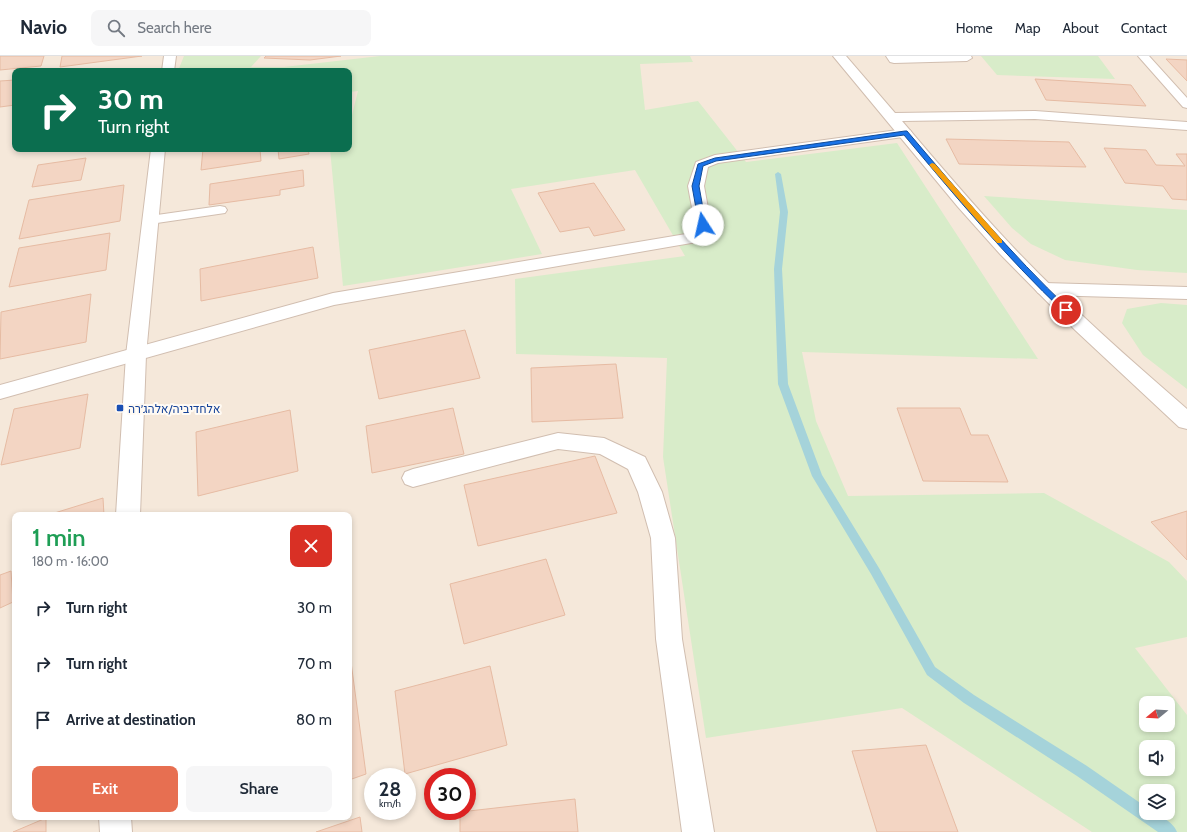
<!DOCTYPE html>
<html lang="en">
<head>
<meta charset="utf-8">
<style>
  :root { --surface:#fff; --page:#f6f6f7; --text:#1f2937; --muted:#747a83; --line:#e0e1e3; --accent:#e76f51 }
  body { margin:0; font-family:Cabin,Heebo,sans-serif; background:var(--page); color:var(--text); height:100vh; display:flex; flex-direction:column; font-size:15px; white-space:nowrap }
  * { box-sizing:border-box; margin:0 }
  p { font-size:13px; color:var(--muted) }
  .icon { flex:none; width:22px; height:22px; fill:none; stroke:currentColor; stroke-width:2; stroke-linecap:round; stroke-linejoin:round }
  .map { position:relative; flex:1; overflow:hidden }
  .panel { position:absolute; left:12px; top:456px; width:340px; height:308px; display:flex; flex-direction:column; background:var(--surface); border-radius:8px; box-shadow:0 2px 6px #0003 }
  .panel>* { flex:none }
  .hud { position:absolute; left:12px; top:12px; width:340px; height:84px; border-radius:8px; box-shadow:0 2px 6px #0003; background:#0b6e4f; color:#fff; overflow:hidden }
  .needle { width:26px; rotate:252deg }
  .buttons { position:absolute; left:1139px; top:640px; display:grid; gap:8px }
  .buttons a { display:grid; place-items:center; width:36px; height:36px; border-radius:8px; background:var(--surface); box-shadow:0 2px 6px #0003; font-size:20px }
  .speed { position:absolute; left:364px; top:712px; display:flex; gap:8px; font-size:20px; font-weight:700; text-align:center }
  .speed>* { display:grid; place-content:center; width:52px; height:52px; border-radius:50%; background:var(--surface); box-shadow:0 2px 6px #0003; line-height:1 }
  .speed small { font-size:10px; font-weight:400 }
  .speed .limit { border:6px solid #d22; background:#fff; color:#111 }
  .pin { position:absolute; display:grid; place-items:center; width:34px; height:34px; color:#fff; margin:-17px; border:2px solid #fff; border-radius:50%; box-shadow:0 1px 4px #0007 }
  .me { position:absolute; width:44px; margin:-22px; rotate:350deg; stroke-linejoin:round; filter:drop-shadow(0 0 3px #0008) }
  .turn { display:flex; align-items:center; gap:14px; height:84px; padding:0 20px; font-size:18px }
  .turn .icon { width:52px; height:52px; stroke-width:2.5 }
  .turn b { display:block; font-size:28px; line-height:34px }
  .round { display:grid; place-items:center; flex:none; width:42px; height:42px; border-radius:8px; background:var(--page) }
  .headline { display:flex; align-items:center; justify-content:space-between; height:68px; padding:0 20px }
  h1 { font-size:24px; font-weight:600; line-height:30px; color:#1e9e55 }
  .action { display:flex; gap:8px; margin-top:auto; padding:8px 20px }
  .action a { flex:1; height:46px; border-radius:8px; background:var(--accent); color:#fff; font-size:16px; font-weight:600; line-height:46px; text-align:center }
  .action a+a { background:var(--page); color:var(--text) }
  ul { padding:0; list-style:none }
  li { display:flex; align-items:center; gap:12px; height:56px; padding:0 20px }
  li div { flex:1 }
  li b { display:block; font-size:15px }
  li em { font-style:normal }
  header { display:flex; align-items:center; gap:24px; box-sizing:border-box; height:56px; padding:0 20px; background:var(--surface); border-bottom:1px solid var(--line) }
  header strong { font-size:19px }
  nav { display:flex; gap:22px; margin-inline-start:auto; font-size:14px }
  .search { width:280px; height:36px; background:var(--page); display:flex; align-items:center; gap:10px; box-sizing:border-box; padding:0 14px; border-radius:8px; color:var(--muted); font-size:15px }
  .map>svg:first-child { display:block }
</style>
</head>
<body>
<header>
<strong>Navio</strong>
<div class="search"><svg class="icon" aria-label="search" viewBox="0 0 24 24"><circle cx="10" cy="10" r="6"/><path d="M15 15l6 6"/></svg>Search here</div>
<nav><a>Home</a><a>Map</a><a>About</a><a>Contact</a></nav>
</header>
<div class="map">
<svg width="1187" height="776" viewBox="0 0 1187 776">
  <rect width="100%" height="100%" fill="#fdf6ec"/>
  <path fill="#f5e8da" fill-rule="evenodd" d="M0 0H1187V776H0ZM15 15H349V93H15ZM15 459H349V761H15ZM1146 647H1168V669H1146ZM1146 691H1168V713H1146ZM373 721H407V755H373ZM433 721H467V755H433ZM1146 735H1168V757H1146Z"/>
  <path fill="#d8ecc9" fill-rule="evenodd" d="M184 0H261L251 11H284L380 0H690L693 6 640 8 645 54 698 45 746 106 897 87 1038 303 802 296 816 365 848 440 1044 437 1169 506 1187 525V581L1135 592 1187 659V776H1092L902 652 706 682 663 401 667 302 516 298 515 223 685 200 635 114 511 133 542 198 343 230 330 93H349V71L358 35 349 36V15H178ZM1146 647H1168V669H1146ZM1146 691H1168V713H1146ZM1146 735H1168V757H1146Z
    M981 0H1098L1115 23 997 19Z
    M984 140 1187 154V217L1137 214 1065 204 1031 188 1012 172Z
    M1161 247 1187 249V333L1143 299 1122 267 1127 253Z"/>
  <g fill="none" stroke-linecap="round" stroke-linejoin="round">
    <path fill="#a5d3da" fill-rule="evenodd" d="M778 116 781 118 788 156 782 213 788 328 822 419 879 512 935 611 974 639 1087 710 1146 751V757C1157 757 1173 765 1177 776H1158L1077 720 964 647 927 619 871 518 812 420 778 328 774 213 780 156 775 118Z"/>
  </g>
  <path fill="#f3d5c3" stroke="#e6bba3" d="M0 0H44L41 10 0 14Z
    M62 0H142L60 11Z
    M266 0H341L310 4 264 2Z
    M1166 3 1187 4V25Z
    M1035 23 1131 29 1146 50 1046 44Z
    M15 24V49L0 51V25Z
    M946 83 1069 86 1086 111 959 108Z
    M1104 92 1146 94 1156 109 1185 110 1176 98H1187V144L1172 143 1163 130 1125 127Z
    M203 93H260L261 105 201 114Z
    M278 93H308L309 98 279 103Z
    M86 102 81 124 32 131 38 109Z
    M303 114 304 130 280 134V139L209 149 210 128Z
    M594 127 625 174 594 180 589 171 560 176 538 137Z
    M124 129 120 165 19 183 29 144Z
    M110 177 106 214 9 231 19 192Z
    M313 191 318 222 201 245 200 213Z
    M91 238 86 286 0 303 1 256Z
    M465 274 480 322 379 343 369 294Z
    M616 308 623 362 532 366 531 312Z
    M88 338 80 392 1 409 14 353Z
    M453 352 464 398 372 417 366 370Z
    M897 352H960L971 379H988L1008 426 923 425Z
    M290 354 298 415 198 440 196 376Z
    M595 400 617 457 478 490 464 429Z
    M103 442 104 459H48Z
    M1187 455V504L1151 466Z
    M546 503 565 559 464 588 450 528Z
    M11 515 13 546 0 552V519Z
    M349 591 366 718 349 724Z
    M490 610 507 689 405 718 395 635Z
    M926 689 958 776H877L852 695Z
    M575 743 578 776H460V756Z
    M360 761 362 776H316Z
    M46 762V776H13Z"/>
  <g fill="none" stroke-linecap="round" stroke-linejoin="round">
    <defs>
      <path id="service" d="M886 0H971L972 2 967 5 894 7 890 6Z
        M1138 0H1149L1187 42V52L1183 51Z
        M220 150 225 151 227 154 225 157 150 168 145 167 143 164 145 161 150 160Z"/>
      <path id="minor" d="M905 73 910 74 912 77 910 80 718 107 708 111 704 130 711 169 697 186 334 249 0 343V329L333 237 686 178 695 168 688 130 696 106 715 99Z
        M1044 227 1187 231V243L1044 239 1038 237 1035 233 1038 229Z
        M558 377 604 382 645 401 662 436 675 482 682 583 714 776H682L656 583 651 482 638 436 628 413 600 398 558 393 413 431 405 428 402 422 405 416 413 413Z"/>
      <path id="tertiary" d="M164 0H176L174 15H162Z
        M833 0H846L895 57 1035 55 1187 66V74L1035 63 902 65C938 107 974 150 1012 190 1067 248 1127 301 1187 353V373L1179 371 1075 274 1000 198 958 151Z
        M151 93H165L146 299 140 459H116L126 299Z
        M99 761H131L132 776H100Z"/>
    </defs>
    <use href="#service" stroke="#d1beb0" stroke-width="2"/>
    <use href="#minor" stroke="#d1beb0" stroke-width="2"/>
    <use href="#tertiary" stroke="#d1beb0" stroke-width="2"/>
    <use href="#service" fill="#fff" fill-rule="evenodd"/>
    <use href="#minor" fill="#fff" fill-rule="evenodd"/>
    <use href="#tertiary" fill="#fff" fill-rule="evenodd"/>
  </g>
  <path fill="#1a73e8" stroke="#114b97" d="M905 75H907C959 136 1011 198 1069 253V256H1064C1006 201 955 140 904 79L716 105 703 110 699 130 706 169 703 171 699 169 692 130 698 108 715 102Z"/>
  <path fill="#f59e0b" d="M932 107 935 108 1002 184V187H997L930 110 929 109Z"/>
  <rect fill="#1a4fb4" stroke="#fffaf3" stroke-width="1.5" x="116" y="348" width="8" height="8" rx="2"/>
  <g text-anchor="middle" dominant-baseline="central" stroke-width="4" stroke-linejoin="round" paint-order="stroke">
    <g font-size="12" fill="#164399" stroke="#fffaf3" text-anchor="start">
      <text x="128" y="352">אלחדיביה/אלהג׳רה</text>
    </g>
  </g>
</svg>
<div class="buttons">
<a><svg class="needle" viewBox="-14 -14 28 28"><path d="M0-13l5 13h-10z" fill="#e53935"/><path d="M0 13l5-13h-10z" fill="#747a83"/></svg></a>
<a><svg class="icon" aria-label="sound" viewBox="0 0 24 24"><path d="M4 9h4l5-4v14l-5-4H4zM17 9q2 3 0 6"/></svg></a>
<a><svg class="icon" aria-label="layers" viewBox="0 0 24 24"><path d="M12 4l9 5-9 5-9-5zM3 14l9 5 9-5"/></svg></a>
</div>
<div class="speed"><div>28<small>km/h</small></div><div class="limit">30</div></div>
<div class="pin" style="left:1066px;top:254px;background:#d93025"><svg class="icon" aria-label="arrive" viewBox="0 0 24 24"><path d="M6 21V4h12l-3 4 3 4H6"/></svg></div>
<svg class="me" style="left:703px;top:169px" viewBox="-20 -20 40 40"><circle r="19" fill="#fff"/><path d="M0-13L10 11 0 6-10 11z" fill="#1a73e8"/></svg>
<div class="hud">
<div class="turn"><svg class="icon" aria-label="right" viewBox="0 0 24 24"><path d="M7 20v-9h11M14 6l5 5-5 5"/></svg><div><b>30 m</b>Turn right</div></div>
</div>
<section class="panel">
<div class="headline"><div><h1>1 min</h1><p>180 m · 16:00</p></div><a class="round" style="background:#d93025;color:#fff"><svg class="icon" aria-label="close" viewBox="0 0 24 24"><path d="M6 6l12 12M18 6L6 18"/></svg></a></div>
<ul>
<li><svg class="icon" aria-label="right" viewBox="0 0 24 24"><path d="M7 20v-9h11M14 6l5 5-5 5"/></svg><div><b>Turn right</b></div><em>30 m</em></li>
<li><svg class="icon" aria-label="right" viewBox="0 0 24 24"><path d="M7 20v-9h11M14 6l5 5-5 5"/></svg><div><b>Turn right</b></div><em>70 m</em></li>
<li><svg class="icon" aria-label="arrive" viewBox="0 0 24 24"><path d="M6 21V4h12l-3 4 3 4H6"/></svg><div><b>Arrive at destination</b></div><em>80 m</em></li>
</ul>
<div class="action"><a>Exit</a><a>Share</a></div>
</section>
</div>
</body>
</html>
